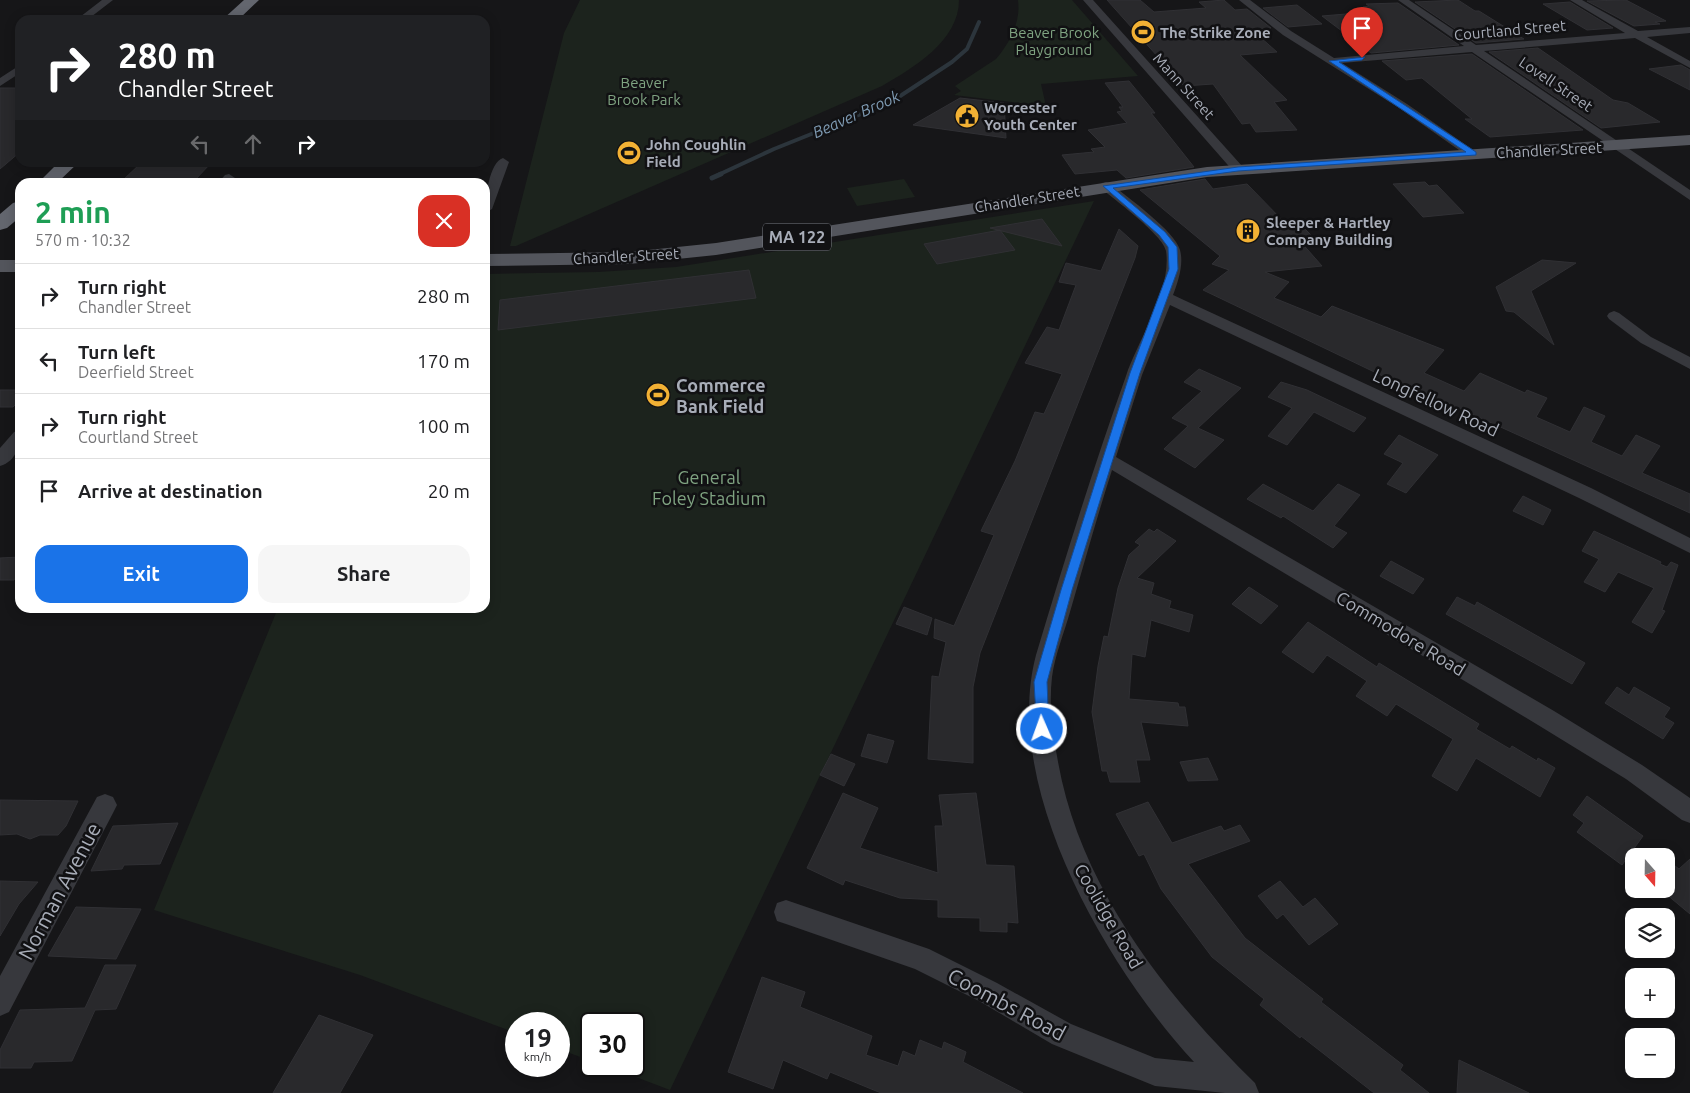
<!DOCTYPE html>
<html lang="en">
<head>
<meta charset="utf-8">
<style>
  :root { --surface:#fff; --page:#f6f6f6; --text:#202124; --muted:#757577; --line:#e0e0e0; --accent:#1a73e8 }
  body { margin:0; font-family:Ubuntu,sans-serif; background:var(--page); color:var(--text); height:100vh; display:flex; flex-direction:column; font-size:19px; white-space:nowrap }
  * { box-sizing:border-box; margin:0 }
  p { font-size:16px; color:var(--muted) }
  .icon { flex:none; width:28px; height:28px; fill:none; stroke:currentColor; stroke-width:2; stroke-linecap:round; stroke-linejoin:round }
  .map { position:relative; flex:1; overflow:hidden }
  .drawer { position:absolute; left:15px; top:178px; width:475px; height:435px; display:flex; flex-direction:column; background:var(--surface); border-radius:15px; box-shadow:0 2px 12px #0003 }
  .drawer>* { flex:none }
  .top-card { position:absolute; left:15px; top:15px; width:475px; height:152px; border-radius:15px; box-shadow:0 2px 12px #0003; background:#202124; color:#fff; overflow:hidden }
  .needle { width:32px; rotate:160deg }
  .buttons { position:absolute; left:1625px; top:848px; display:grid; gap:10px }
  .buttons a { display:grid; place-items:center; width:50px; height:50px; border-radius:10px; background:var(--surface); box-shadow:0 2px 12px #0003; font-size:25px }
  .speed { position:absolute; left:505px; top:1012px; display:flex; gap:10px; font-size:25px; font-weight:700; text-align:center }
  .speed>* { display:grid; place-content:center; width:65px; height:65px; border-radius:50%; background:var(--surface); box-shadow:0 2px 12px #0003; line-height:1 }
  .speed small { font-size:12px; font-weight:400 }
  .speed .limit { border:2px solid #111; border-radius:8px; background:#fff; color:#111 }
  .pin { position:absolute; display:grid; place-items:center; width:42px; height:42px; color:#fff; margin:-51px -21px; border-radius:50% 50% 50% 0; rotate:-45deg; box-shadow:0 0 5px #0007 }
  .pin .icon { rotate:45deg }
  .me { position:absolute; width:55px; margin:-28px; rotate:358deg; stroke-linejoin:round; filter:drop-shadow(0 0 4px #0008) }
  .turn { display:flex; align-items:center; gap:18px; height:105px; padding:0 20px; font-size:22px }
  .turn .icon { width:65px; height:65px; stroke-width:2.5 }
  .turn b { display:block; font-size:35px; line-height:42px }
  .lanes { display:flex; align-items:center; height:48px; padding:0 20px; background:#0003; justify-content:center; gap:25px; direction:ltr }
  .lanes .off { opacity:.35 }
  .round { display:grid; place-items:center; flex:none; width:52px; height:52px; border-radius:15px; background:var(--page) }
  .overview { display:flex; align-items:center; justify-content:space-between; height:85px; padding:0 20px }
  h1 { font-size:30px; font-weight:700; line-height:38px; color:#1e9e55 }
  .primary-button { display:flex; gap:10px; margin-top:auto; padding:10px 20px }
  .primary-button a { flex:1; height:58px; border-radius:15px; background:var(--accent); color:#fff; font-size:20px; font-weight:700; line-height:58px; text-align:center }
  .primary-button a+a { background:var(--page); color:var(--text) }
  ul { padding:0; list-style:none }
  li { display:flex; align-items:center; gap:15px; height:65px; padding:0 20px; border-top:1px solid var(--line) }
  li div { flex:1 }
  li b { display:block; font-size:19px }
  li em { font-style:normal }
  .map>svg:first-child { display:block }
</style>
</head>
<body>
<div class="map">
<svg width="1690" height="1093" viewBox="0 0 1690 1093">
  <rect width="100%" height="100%" fill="#161618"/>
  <path fill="#1c231d" d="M580 0H959C959 41 913 68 882 86L516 246H510L564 33Z
    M1018 0H1072L1138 76 1041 84 1046 106 954 95 961 91 955 86 996 59C1010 43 1021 22 1018 0Z
    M904 179 915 197 857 206 847 188Z
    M1094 201 670 1090 607 1066H634V1024H591V1061L559 1049V1024H516V1033L360 975 154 910 278 608H485V274L598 272 676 267Z"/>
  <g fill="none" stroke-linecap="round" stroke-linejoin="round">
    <path stroke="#2c353c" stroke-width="4" d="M718 175 774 149 891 102 952 62 967 49 979 22"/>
    <path stroke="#2c353c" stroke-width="5" d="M712 178 721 174"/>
  </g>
  <path fill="#29292c" stroke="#303034" d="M1107 0H1140L1154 12 1206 8 1199 2 1224 0 1235 10 1247 9 1271 28 1252 30 1277 52 1240 55 1287 100 1274 102 1297 130 1256 132 1250 123 1242 124 1213 84 1184 86Z
    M1458 0 1475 11H1479L1524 39 1476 43 1415 2Z
    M1626 0 1666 21 1655 22 1660 24 1634 26 1587 1Z
    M1570 2 1613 28 1587 30 1543 4Z
    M1398 3 1459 45 1371 53 1322 16 1370 12 1363 7 1369 6 1366 4Z
    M1297 5 1322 24 1288 27 1263 8Z
    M1538 48 1613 100 1628 103 1660 122 1601 128 1489 52Z
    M1472 54 1583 130 1490 137 1465 119H1472L1422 78 1406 80 1382 61Z
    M1681 65 1690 70V90L1649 69Z
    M1129 81 1155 113H1151L1194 167 1126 178 1117 170 1075 174 1062 155 1094 152 1091 149 1105 147 1088 130 1127 123 1117 112 1122 111 1119 107H1123L1105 83Z
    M0 88H20V152L0 169Z
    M960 98 1004 103 1006 138 913 125Z
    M142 162H212L193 182H121Z
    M1205 179 1213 189 1247 184 1285 223 1297 221 1314 238 1300 241 1322 266 1265 272 1289 282 1274 298 1321 317 1332 306 1444 350 1424 373 1464 391 1480 373 1525 393 1527 390 1547 398 1536 417 1570 432 1584 407 1605 416 1591 442 1622 456 1636 435 1660 446 1642 473 1690 494V513L1430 395 1389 379 1203 290 1229 270 1212 264 1220 256 1140 190Z
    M1425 182 1429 186 1437 185 1464 213 1423 217 1393 184Z
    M1042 219 1062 246 990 228Z
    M1119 229 1138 246 1135 258 980 653 973 687V763L928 759 932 676 939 677 946 642 934 638 935 619 954 626 994 535 981 531 1015 461 1035 412 1044 414 1062 374 1025 363 1047 327 1059 330 1076 285 1059 282 1066 263 1101 271Z
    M1000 230 1015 250 937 264 924 244Z
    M1542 260 1576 263 1531 291 1554 345 1514 312 1506 311 1496 287Z
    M749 270 756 298 498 330 500 300Z
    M1199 369 1241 388 1198 428 1224 440 1195 468 1164 449 1188 426 1172 418 1202 391 1184 382Z
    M1281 382 1307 390 1366 418 1354 432 1314 412 1287 445 1268 436 1292 408 1268 397Z
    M0 390H20V400L13 407H0Z
    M1399 435 1438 455 1406 493 1387 484 1403 463 1384 454Z
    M1263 484 1313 511 1338 484 1360 495 1334 526 1347 533 1333 548 1283 516 1281 518 1247 499Z
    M1523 496 1551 510 1543 525 1513 511Z
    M1149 529 1154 532 1157 529 1176 541 1137 578 1154 583 1151 594 1171 601 1169 608 1193 615 1189 632 1151 620 1145 657 1132 654 1129 699 1178 703 1179 707H1185L1188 726 1141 722 1150 760H1136L1140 782H1110L1107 771H1102L1092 712 1098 666 1104 636 1108 637 1118 588 1129 555 1140 545 1135 542Z
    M1594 531 1661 562 1660 564 1667 567 1671 562 1678 565 1662 610 1665 611 1652 633 1632 622 1654 588 1618 572 1605 592 1584 582 1599 559 1582 551Z
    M20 557V571L14 580H0V558Z
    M1391 561 1424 579 1413 594 1380 576Z
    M1249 587 1278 606 1261 624 1232 604Z
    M1457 597 1475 606 1477 602 1585 663 1572 684 1446 614Z
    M904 607 932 618 927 635 896 624Z
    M1308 622 1377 667 1379 663 1479 724 1476 729 1510 749 1512 746 1537 761 1538 758 1555 768 1540 797 1476 758 1457 791 1432 776 1453 739 1396 704 1387 716 1356 696 1367 681 1327 655 1313 673 1282 652Z
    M1617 687 1629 695 1634 687 1670 708 1664 717 1674 723 1663 739 1605 703Z
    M868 734 894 741 887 763 861 756Z
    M831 754 855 764 844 786 820 775Z
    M1208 758 1218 780 1188 781 1180 762Z
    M843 793 878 808 860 848 938 873 935 826H943L939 795 976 793 986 865 1014 866 1018 923 1007 922V932L980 931V918L938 917V900L900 898 845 880 843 885 807 868Z
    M1587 796 1643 836 1622 865 1577 832 1584 823 1573 815Z
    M0 800 78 801 66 826 58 835H40L30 839 17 834 0 835Z
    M1148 802 1172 843 1221 826 1224 831 1240 825 1250 841 1188 864 1245 938 1323 999 1321 1002 1403 1065 1400 1070 1429 1093H1374L1301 1036 1300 1038 1260 1005 1264 999 1212 957 1161 889 1144 854 1139 856 1116 814Z
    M178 823 160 864 124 865 122 869 91 871 113 826Z
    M1666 859 1679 869 1690 859V914L1666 894Z
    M0 881 38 882 19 904 0 936Z
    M1280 881 1303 907 1315 898 1338 924 1309 945 1283 914 1277 919 1258 896Z
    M76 907 141 909 116 959 48 956Z
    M105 965H136L116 1009 95 1010 72 1061 34 1062 31 1068H0V1050L20 1010 85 1008Z
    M762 977 805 992 800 1007 872 1036 866 1055 898 1066 903 1051 915 1056 920 1040 942 1049 944 1042 966 1052 963 1062 1023 1093H881L830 1072 827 1079 783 1060 773 1089 728 1072Z
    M319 1015 373 1035 340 1093H273Z
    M1459 1060 1529 1093H1457Z"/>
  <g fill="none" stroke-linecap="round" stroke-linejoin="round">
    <path fill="#37383d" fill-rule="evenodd" d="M102 0H113L87 20H76Z
      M1083 0H1093L1242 166 1244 169 1242 172H1234Z
      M1239 0H1250L1291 31 1334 58 1464 46 1398 0H1409L1476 45 1625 33 1570 0H1582L1638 31 1690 27V33L1647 37 1690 61V68L1635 38 1484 51 1690 190V200L1472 52 1342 63 1407 104 1479 154 1477 157H1469L1399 108 1283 35Z
      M20 65V73L0 86V78Z
      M503 158 509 162 492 209 485 213C485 200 489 162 503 158Z
      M229 174 235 178 232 182H219L225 175Z
      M1106 182 1110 183C1127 197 1175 231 1180 250 1184 264 1178 282 1173 295L1591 488 1690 538V553L1579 498 1170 305 1142 375 1116 457 1554 711 1642 765 1690 798V823L1682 820 1626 779 1538 725 1112 470C1097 517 1084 564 1070 612 1064 633 1055 655 1052 677 1049 703 1052 731 1057 756 1078 885 1164 994 1255 1083L1259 1093H1225L1155 1086 1052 1044 979 1001 915 969 786 924 777 921 774 912 777 903 786 900 929 949 997 983 1071 1024 1155 1058 1194 1062C1107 968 1001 787 1036 655 1064 562 1093 468 1126 376 1138 340 1172 290 1166 251 1164 236 1115 200 1102 189L1100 186 1102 183Z
      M1614 311 1619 313 1651 337 1690 357V369L1641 343 1609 319 1607 316 1609 313Z
      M20 430C20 445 17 461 0 466V448L14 432Z
      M105 794 113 797 117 805 113 813 9 1012 0 1016V976L97 797Z"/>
    <path fill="#53555c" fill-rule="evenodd" d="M1690 135V145L1207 177 716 255 629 264 485 266V254L629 252 716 243 1207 167Z
      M0 260H20V272H0Z"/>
    <path fill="#63666e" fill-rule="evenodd" d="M244 0H259L238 20H222Z
      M59 162H79L58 182H39Z
      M20 201V217L7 228 0 230V214L13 203Z"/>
  </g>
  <path fill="#1a73e8" stroke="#114b97" d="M1365 57 1362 60 1339 62 1476 152V155L1238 171 1113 188 1165 232 1177 247 1178 269 1140 373 1072 590 1047 682 1049 729 1047 733 1042 735 1037 733 1034 682 1061 590 1130 373 1169 269 1168 247 1159 235 1103 186 1238 167 1466 152 1329 61Z"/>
  <defs>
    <symbol id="stadium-disc" viewBox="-11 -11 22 22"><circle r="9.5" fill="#f2b134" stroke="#111113"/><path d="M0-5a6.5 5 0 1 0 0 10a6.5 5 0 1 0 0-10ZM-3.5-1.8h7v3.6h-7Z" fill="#111"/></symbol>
    <symbol id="civic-disc" viewBox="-11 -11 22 22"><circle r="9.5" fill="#f2b134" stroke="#111113"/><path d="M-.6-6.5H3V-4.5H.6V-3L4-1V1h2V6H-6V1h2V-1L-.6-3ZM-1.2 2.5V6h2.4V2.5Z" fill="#111"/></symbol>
    <symbol id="building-disc" viewBox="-11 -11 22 22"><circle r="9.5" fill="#f2b134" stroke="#111113"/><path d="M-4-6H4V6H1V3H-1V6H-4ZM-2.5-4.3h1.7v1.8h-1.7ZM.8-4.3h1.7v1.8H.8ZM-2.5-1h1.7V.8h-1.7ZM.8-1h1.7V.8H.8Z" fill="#111"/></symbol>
  </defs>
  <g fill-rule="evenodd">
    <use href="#stadium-disc" x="1129" y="18" width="28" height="28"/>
    <use href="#civic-disc" x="953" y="102" width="28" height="28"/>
    <use href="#stadium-disc" x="615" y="139" width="28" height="28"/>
    <use href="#building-disc" x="1234" y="217" width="28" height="28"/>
    <use href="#stadium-disc" x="644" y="381" width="28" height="28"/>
  </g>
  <g text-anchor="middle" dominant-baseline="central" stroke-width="5" stroke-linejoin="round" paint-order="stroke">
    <g font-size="15" fill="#a8adb8" stroke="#111113">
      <text transform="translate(1510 30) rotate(-5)">Courtland Street</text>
      <text transform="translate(1556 84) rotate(34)">Lovell Street</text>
      <text transform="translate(1184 86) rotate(48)">Mann Street</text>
      <text transform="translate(1549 150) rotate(-3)">Chandler Street</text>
      <text transform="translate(1027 199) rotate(-9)">Chandler Street</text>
      <text transform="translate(626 256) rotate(-3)">Chandler Street</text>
    </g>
    <g font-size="15" fill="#7fa381" stroke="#111113">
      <text x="1054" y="32">Beaver Brook<tspan x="1054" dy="17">Playground</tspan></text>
      <text x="644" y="82">Beaver<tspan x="644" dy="17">Brook Park</tspan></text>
    </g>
    <g font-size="15" font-weight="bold" fill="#a8adb8" stroke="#111113" text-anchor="start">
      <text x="1160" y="32">The Strike Zone</text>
      <text x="984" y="107">Worcester<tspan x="984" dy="17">Youth Center</tspan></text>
      <text x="646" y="144">John Coughlin<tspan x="646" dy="17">Field</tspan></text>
      <text x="1266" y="222">Sleeper &amp; Hartley<tspan x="1266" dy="17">Company Building</tspan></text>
    </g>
    <g font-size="16" font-style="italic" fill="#7f9bb3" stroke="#111113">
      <text transform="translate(856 114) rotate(-24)">Beaver Brook</text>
    </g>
    <rect fill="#111113" stroke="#7b7e86" stroke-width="1" x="763" y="223.5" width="68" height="27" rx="4"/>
    <g font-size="16" font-weight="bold" fill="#a8adb8">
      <text x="797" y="237">MA 122</text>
    </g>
    <g font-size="18" font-weight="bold" fill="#a8adb8" stroke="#111113" text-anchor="start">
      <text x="676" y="385">Commerce<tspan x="676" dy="21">Bank Field</tspan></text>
    </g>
    <g font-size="18" fill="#a8adb8" stroke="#111113">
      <text transform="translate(1436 402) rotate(25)">Longfellow Road</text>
      <text transform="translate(1401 633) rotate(31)">Commodore Road</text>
      <text transform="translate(1109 916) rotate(60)">Coolidge Road</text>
    </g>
    <g font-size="18" fill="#7fa381" stroke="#111113">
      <text x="709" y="477">General<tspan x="709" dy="21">Foley Stadium</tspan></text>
    </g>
    <g font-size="21" fill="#a8adb8" stroke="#111113">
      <text transform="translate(59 891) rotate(-62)">Norman Avenue</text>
      <text transform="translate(1007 1004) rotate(28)">Coombs Road</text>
    </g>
  </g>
</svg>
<div class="buttons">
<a><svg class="needle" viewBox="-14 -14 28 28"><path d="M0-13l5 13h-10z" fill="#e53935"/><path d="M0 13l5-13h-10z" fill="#757577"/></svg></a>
<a><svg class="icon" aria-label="layers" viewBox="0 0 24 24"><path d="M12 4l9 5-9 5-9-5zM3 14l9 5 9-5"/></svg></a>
<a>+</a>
<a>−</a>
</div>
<div class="speed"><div>19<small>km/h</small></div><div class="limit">30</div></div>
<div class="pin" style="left:1362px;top:58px;background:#d93025"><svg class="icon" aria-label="arrive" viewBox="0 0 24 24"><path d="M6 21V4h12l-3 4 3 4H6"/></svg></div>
<svg class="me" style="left:1042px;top:729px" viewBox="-20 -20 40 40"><circle r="17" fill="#1a73e8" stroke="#fff" stroke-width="3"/><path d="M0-11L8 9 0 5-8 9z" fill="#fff"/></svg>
<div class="top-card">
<div class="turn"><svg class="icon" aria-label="right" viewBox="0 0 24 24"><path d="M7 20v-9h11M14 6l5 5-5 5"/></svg><div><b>280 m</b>Chandler Street</div></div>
<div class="lanes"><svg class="icon off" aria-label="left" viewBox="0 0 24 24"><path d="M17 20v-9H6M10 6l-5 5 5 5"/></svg><svg class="icon off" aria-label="ahead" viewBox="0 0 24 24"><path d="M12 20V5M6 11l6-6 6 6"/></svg><svg class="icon" aria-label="right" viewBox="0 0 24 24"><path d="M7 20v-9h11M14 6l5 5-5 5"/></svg></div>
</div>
<section class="drawer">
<div class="overview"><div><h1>2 min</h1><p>570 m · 10:32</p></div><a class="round" style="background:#d93025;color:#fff"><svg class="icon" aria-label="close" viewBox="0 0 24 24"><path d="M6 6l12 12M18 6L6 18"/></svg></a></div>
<ul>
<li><svg class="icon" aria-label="right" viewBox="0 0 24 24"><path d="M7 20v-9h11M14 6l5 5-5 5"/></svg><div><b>Turn right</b><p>Chandler Street</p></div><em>280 m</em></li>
<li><svg class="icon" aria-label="left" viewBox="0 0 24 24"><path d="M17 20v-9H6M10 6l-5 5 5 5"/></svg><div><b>Turn left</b><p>Deerfield Street</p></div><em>170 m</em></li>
<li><svg class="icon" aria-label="right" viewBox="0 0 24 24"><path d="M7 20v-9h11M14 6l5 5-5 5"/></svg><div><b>Turn right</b><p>Courtland Street</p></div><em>100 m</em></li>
<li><svg class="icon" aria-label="arrive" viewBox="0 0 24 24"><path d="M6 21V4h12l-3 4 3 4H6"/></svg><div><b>Arrive at destination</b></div><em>20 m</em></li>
</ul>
<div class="primary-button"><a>Exit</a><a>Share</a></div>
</section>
</div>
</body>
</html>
